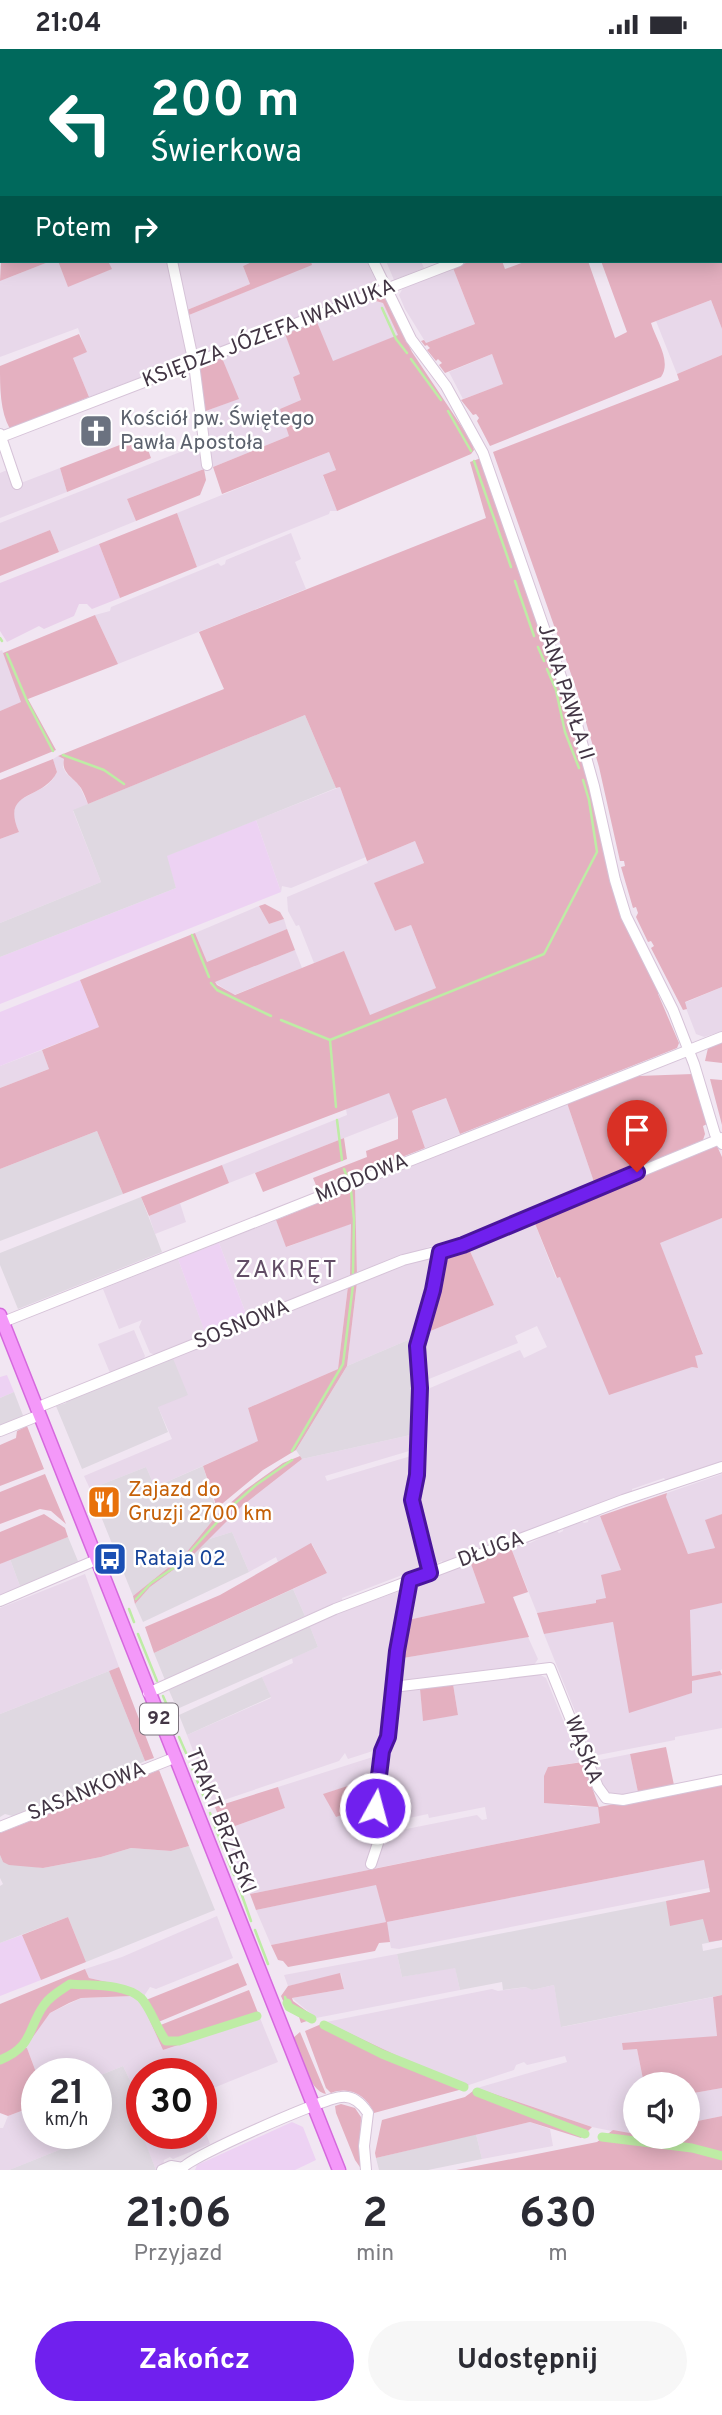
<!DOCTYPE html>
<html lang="pl">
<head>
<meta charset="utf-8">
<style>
  :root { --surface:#fff; --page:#f7f7f7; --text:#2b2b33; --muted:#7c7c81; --accent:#7020ee }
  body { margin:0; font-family:Overpass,sans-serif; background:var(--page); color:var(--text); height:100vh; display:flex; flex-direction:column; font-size:26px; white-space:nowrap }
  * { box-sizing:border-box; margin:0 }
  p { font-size:23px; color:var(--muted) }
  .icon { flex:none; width:38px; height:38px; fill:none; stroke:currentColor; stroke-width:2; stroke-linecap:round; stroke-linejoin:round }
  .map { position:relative; height:2121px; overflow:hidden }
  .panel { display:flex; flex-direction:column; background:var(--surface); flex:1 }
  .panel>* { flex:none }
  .guide { position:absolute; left:0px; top:0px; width:723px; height:214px; box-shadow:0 4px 18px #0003; background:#00695c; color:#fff; overflow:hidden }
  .fabs { position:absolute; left:623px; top:2023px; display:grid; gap:14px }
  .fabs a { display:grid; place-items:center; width:77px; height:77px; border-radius:50%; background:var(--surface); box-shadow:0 4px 18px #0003; font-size:35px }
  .speed { position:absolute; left:21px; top:2009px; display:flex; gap:14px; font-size:35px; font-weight:700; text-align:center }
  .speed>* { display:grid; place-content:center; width:91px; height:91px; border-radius:50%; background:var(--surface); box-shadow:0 4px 18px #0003; line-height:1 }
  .speed small { font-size:18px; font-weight:400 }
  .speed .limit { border:10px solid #d22; background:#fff; color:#111 }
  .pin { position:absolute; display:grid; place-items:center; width:60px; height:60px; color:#fff; margin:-72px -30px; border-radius:50% 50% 50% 0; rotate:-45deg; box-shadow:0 0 7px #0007 }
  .pin .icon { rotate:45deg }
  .me { position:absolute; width:77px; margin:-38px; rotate:7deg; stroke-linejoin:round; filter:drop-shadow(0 0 5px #0008) }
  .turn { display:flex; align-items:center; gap:24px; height:147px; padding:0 35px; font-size:32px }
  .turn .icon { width:91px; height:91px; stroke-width:2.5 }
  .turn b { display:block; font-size:49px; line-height:60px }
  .then { display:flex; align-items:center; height:66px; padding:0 35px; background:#0003; gap:14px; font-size:26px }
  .eta { display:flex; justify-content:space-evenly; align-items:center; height:119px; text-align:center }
  .eta b { font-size:42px; font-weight:700; line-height:49px }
  .primary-button { display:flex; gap:14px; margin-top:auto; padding:14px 35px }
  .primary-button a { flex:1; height:80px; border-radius:42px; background:var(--accent); color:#fff; font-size:28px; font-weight:700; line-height:80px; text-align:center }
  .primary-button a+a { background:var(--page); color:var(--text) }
  .status { display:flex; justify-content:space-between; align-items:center; height:49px; padding:0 35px; background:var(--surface); direction:ltr }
  .status svg { height:19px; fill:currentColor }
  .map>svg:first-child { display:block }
</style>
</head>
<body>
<div class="status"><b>21:04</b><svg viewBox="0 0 49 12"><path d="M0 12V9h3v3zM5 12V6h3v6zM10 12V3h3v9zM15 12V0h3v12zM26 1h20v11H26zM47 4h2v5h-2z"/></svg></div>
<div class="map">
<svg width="722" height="2121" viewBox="0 0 722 2121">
  <rect width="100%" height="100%" fill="#f1e6f2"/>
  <path fill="#e8d8ea" d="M135 0H264L265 2H136Z
    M51 212H58L68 237 111 220 108 212H167L191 309 89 348 73 309 86 303 78 279 0 308V232Z
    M176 212H254L243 217 250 235 187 261Z
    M311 212H366L376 232 366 236 367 241 196 309 189 266 312 215Z
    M386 212H421L424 219 394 231Z
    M453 219 475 275 426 294 405 260 399 246 403 239Z
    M372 251 383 254 399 286 332 313 317 273Z
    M711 251 722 280V306L677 325 656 272Z
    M285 285 301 325 293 328 301 351 289 387 213 418 203 363 238 350 222 309Z
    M492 305 504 335 463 350 449 323Z
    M198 396 202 398 204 420 127 450 136 472 59 503 50 481 0 501V474Z
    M329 403 336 421 323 427 337 462H330L329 465 197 518 177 464Z
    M60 419 67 443 0 469V424L7 421 13 437Z
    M291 484 301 510 295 513 306 540 118 615 95 566 110 562 111 558 218 514 221 517 225 515 226 511Z
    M2 601 22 653 0 662V602Z
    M58 707 64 710 63 718 66 724 79 736 88 755 73 762 101 833 0 874V790L19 783 13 770 15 756 18 752 46 737 53 730 57 723 53 710Z
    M340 738 366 808 291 839 282 837 281 843 256 771Z
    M415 792 424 814 375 834 395 882 411 876 436 939 370 967 344 903 314 914 299 876 296 877 288 862 287 848 368 814 367 812Z
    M259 857 269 875 284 870 287 880 207 914 195 884Z
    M295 901 302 919 234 946 214 933Z
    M722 938V982L704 988 696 985 684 954Z
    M42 1001 49 1020 0 1039V1017Z
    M389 1043 398 1068 229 1134 222 1116 347 1066 346 1060Z
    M446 1049 460 1085 425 1099 412 1062Z
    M567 1054 595 1136 447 1195 445 1192 426 1199 427 1202 357 1226 355 1139Z
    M180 1154 186 1173 155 1185 149 1167Z
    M722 1169V1414L667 1434 664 1429 632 1440V1444L444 1516 442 1512 437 1514 433 1519 415 1449 422 1413 423 1348 430 1339 520 1301 524 1309 547 1298 537 1277 515 1287 518 1294 429 1330 423 1326 422 1292 428 1283 494 1256 469 1200 534 1172 556 1229 560 1228 692 1318 698 1319 694 1307 703 1304 659 1193Z
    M276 1171 287 1198 352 1174 350 1229 269 1262H260L248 1270 219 1194Z
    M428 1209 435 1217 415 1288 347 1317 357 1233 386 1221Z
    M178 1210 206 1285 156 1306 150 1304 139 1278 142 1271 119 1280 103 1240Z
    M348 1237 338 1320 248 1359 259 1392 155 1438 146 1418 90 1440 84 1427 172 1390 158 1358 172 1307 269 1269 272 1270 288 1264 291 1259Z
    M134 1281 145 1307 143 1311 110 1324 98 1295Z
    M415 1385 416 1400 325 1427 327 1432 411 1407 414 1414 408 1458 426 1517 342 1549 343 1552 305 1567 293 1540 327 1524 312 1495 278 1513 276 1508 249 1523 232 1483 206 1491 242 1457 302 1410Z
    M722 1425V1465L706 1471 715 1499 688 1505 665 1448 667 1444Z
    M599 1464 621 1521 606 1549 596 1554 537 1564 511 1499 527 1493 530 1494 556 1481 559 1484 563 1482 564 1478 581 1472 584 1474 588 1473 589 1468Z
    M10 1510 21 1540 0 1549V1515Z
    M464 1515H471L485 1554 404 1572 409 1549 421 1532Z
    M85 1525 119 1618 0 1665V1559Z
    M403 1541 392 1603 385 1685 382 1696 376 1701 348 1710 345 1704 339 1712 221 1752 212 1751 187 1686 271 1649 262 1628 293 1614 292 1609 318 1598 309 1575Z
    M722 1554V1620L720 1622 692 1627 690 1560Z
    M613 1573 662 1652 692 1644V1632L722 1626V1679L675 1688V1691L593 1707 544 1585Z
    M528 1588 538 1610 534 1616 405 1633 400 1629 403 1609Z
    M539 1625 546 1629 580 1713 548 1718 570 1757 598 1758 600 1774 372 1820 380 1799 381 1785 477 1766 482 1771 487 1770 485 1758 429 1769 428 1765 381 1775 378 1773 382 1718 384 1703 392 1692 396 1650 403 1642 420 1640 423 1671 458 1666 453 1635Z
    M630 1705 638 1743 615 1747 606 1743 595 1712Z
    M376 1707 375 1728 324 1745 336 1768 370 1757 376 1785 369 1821 250 1845 224 1781 285 1759 278 1738Z
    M704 1811 709 1839 399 1900 391 1899 386 1873 271 1896 256 1861 376 1835 387 1873Z
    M217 1867 233 1909 156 1940 150 1938 144 1947 116 1935 89 1929 85 1920 122 1908Z
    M397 1905 402 1928 455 1918 460 1941 316 1969 292 1949 344 1940 341 1925 288 1937 284 1926Z
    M554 1936 562 1978 713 1948 717 1987 637 2000 644 2035H635V2085L631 2086 592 2078 477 2039 567 2013 565 2007 527 2016 524 2013 516 2016 514 2021 469 2036 400 2008 326 1973 492 1940 498 1942 527 1938 532 1941Z
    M134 1947 141 1952 163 2001 260 1969 278 2013 201 2044V2025H142V2056L123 2017 96 2028V2025L37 2026 27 1999 23 2000 50 1964 81 1949Z
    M722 2039V2067L688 2074V2045Z
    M37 2056V2084H73L70 2086 74 2095 9 2121H0V2079H3L8 2067Z
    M142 2067V2084H201V2071L210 2095 173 2110 170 2108 164 2111 163 2118 156 2121 135 2070Z
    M530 2073 550 2080 553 2097 482 2110 476 2085Z"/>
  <path fill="#edd2f3" d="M256 771 281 843 0 955V908L176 839 166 807Z
    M80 931 99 978 0 1017V963Z
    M219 1194 248 1270 235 1273 206 1286 178 1210Z
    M7 1326 14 1343 0 1349V1328Z
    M22 1886 41 1931 0 1947V1894Z
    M292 2073 303 2078 316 2111 295 2121H195L197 2116Z"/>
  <path fill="#dfd8e1" d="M305 666 336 739 167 807 176 839 0 908V874L101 833 73 761Z
    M97 1082 123 1145 0 1192V1120Z
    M141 1148 162 1203 18 1260 0 1216V1204Z
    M415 1288V1385L302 1410 296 1401 347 1317Z
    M172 1307 188 1346 158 1358 168 1383 82 1420 56 1357 66 1354 67 1349Z
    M14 1343 24 1369 15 1371 0 1380V1349Z
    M203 1417 218 1465 185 1505 133 1547 90 1440 146 1418 155 1438Z
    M232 1483 249 1523 143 1573 135 1555 150 1538 191 1508 206 1491Z
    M68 1488 80 1517 21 1540 10 1510Z
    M293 1540 305 1567 165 1631 154 1604Z
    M309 1575 318 1598 177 1660 168 1639Z
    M109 1622 145 1712 132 1718 131 1723 16 1768 5 1765 0 1768V1665Z
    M262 1628 271 1648 187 1686 179 1666Z
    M189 1797 215 1861 86 1913 68 1868 0 1894V1837L3 1835 0 1829V1806L3 1813 43 1819 101 1808 131 1799 171 1802Z
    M722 1841V1891L702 1895 703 1902 722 1898V1946L561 1978 554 1936 532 1941 526 1938 503 1941 502 1933 460 1941 455 1919 402 1928 397 1905Z
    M123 2017 142 2056V2067L136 2070 156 2121H9L74 2095 70 2085 96 2084V2028Z
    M476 2085 482 2110 428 2121H379L376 2109Z"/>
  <path fill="#e9d0ea" d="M99 495 120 549 92 560 87 555H79L74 567 44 580 39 577 7 593 0 582V534Z"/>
  <path fill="#e4b0c0" d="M605 0H722V280L711 251 651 274C656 291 672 312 661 328L490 397 477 372 479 369 476 365 473 366 461 351 503 335 492 305 445 324 439 316 442 314 438 310 436 312 427 301 430 299 427 296 425 297 421 292 424 291 426 294 475 275 453 219 471 212H502L505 220 527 212H588L615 289 627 283 601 212H721V2Z
    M2 195V212H51L0 232Z
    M58 212H108L112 220 68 238Z
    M254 212H311L312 216 189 266 187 261 250 235 243 217Z
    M382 247 387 250 412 303 472 393 474 401 471 405 337 462 323 426 336 421 329 403 222 445 213 418 289 387 280 360 301 351 293 328 300 325 285 285 317 273 333 312 398 286 383 254 372 251Z
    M79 285 87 303 73 309 89 348 10 380C0 362 0 339 0 317Z
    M722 306V938L685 953 687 960 683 961 651 899 654 897 651 892 648 893 636 868 638 864 636 858 633 859 621 818 625 817 624 812H620L599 718 577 642 493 403 679 331 677 325Z
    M222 309 239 350 203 363 197 323 200 318Z
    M143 387 151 409 67 443 60 419Z
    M481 409 565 647 624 873 659 941 658 945 679 994 677 999 460 1085 446 1049 416 1060 412 1062 425 1099 318 1141 313 1129 367 1108 366 1102 398 1090V1068L389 1044 123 1145 97 1082 0 1120V1039L49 1020 42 1001 99 978 80 931 195 884 207 913 287 880 295 901 215 933 217 936 235 946 344 902 370 966 436 939 411 876 395 882 374 834 424 814 415 792 367 812 340 738 336 739 305 666 88 755C86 750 84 744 81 739 74 728 61 725 64 710L58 707 224 640 199 583 486 469 470 413Z
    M204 420 206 431 200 446 136 472 127 450Z
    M177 464 197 518 120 549 99 495Z
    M50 481 59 503 0 527V501Z
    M95 566 118 615 28 650 56 701 0 724V662L21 653 3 604Z
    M53 710 57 723C43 752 0 740 19 783L0 790V731Z
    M265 855 280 863 284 870 269 875 259 857Z
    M722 993V1014L705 1012 708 999Z
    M693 1025 707 1075 703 1077 705 1085 703 1091 595 1136 567 1054 638 1027Z
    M710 1030 722 1031V1076Z
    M344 1089 347 1110 263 1143 255 1124Z
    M717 1097 722 1108V1169L660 1194 703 1305 695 1307 698 1319 692 1318 609 1346 560 1228 557 1229 534 1172Z
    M222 1116 229 1134 149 1167 141 1148Z
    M355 1139 357 1226 350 1229 351 1175 286 1198 276 1171Z
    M469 1200 494 1256 428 1283 448 1209Z
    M357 1233 347 1317 296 1401 263 1421 217 1459 203 1417 258 1392 248 1359 338 1320 348 1237Z
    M27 1377 44 1420 0 1437V1396L16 1389 17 1382Z
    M300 1407 302 1410 242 1457 191 1508 150 1538 135 1555 133 1547 185 1505 218 1465 245 1441 283 1414Z
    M45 1425 66 1475 51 1462 40 1460 0 1475V1443Z
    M667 1444 666 1448 688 1505 715 1499 705 1471 722 1465V1554L690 1561 692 1627 720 1622 722 1626 692 1632V1644L629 1664 613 1573 544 1585 537 1564 596 1554V1551L606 1549 601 1526 621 1521 600 1467Z
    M44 1465 65 1479 68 1488 0 1515V1483Z
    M311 1494 327 1524 154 1604 145 1578 220 1546Z
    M511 1499 528 1543 513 1548 529 1588 403 1609 408 1571 485 1554 471 1515Z
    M119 1618 154 1709 145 1712 109 1622Z
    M453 1635 458 1666 423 1672 420 1640Z
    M666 1698 674 1736 638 1743 630 1705Z
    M583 1713 599 1758 722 1734V1891L709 1893 703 1870 670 1877 666 1852 710 1843 704 1811 387 1873 390 1893 379 1894 375 1902 288 1918 283 1912 278 1911 271 1896 386 1873 376 1836 256 1861 250 1845 600 1774 598 1758 544 1754V1727L548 1718Z
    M159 1721 189 1797 171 1802 131 1799 101 1808 43 1819 9 1816 3 1813 0 1806V1784Z
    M375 1728 370 1757 336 1768 323 1745Z
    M278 1738 285 1759 224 1781 215 1758Z
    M68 1868 86 1913 41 1931 22 1886Z
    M238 1914 247 1936 156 1974 158 1977 249 1941 260 1969 163 2001 141 1952 133 1947 81 1949 69 1954 50 1964 25 1999H27L37 2026V2056L8 2067 0 2064V1955L85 1920 89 1929 116 1935 144 1947 146 1951Z
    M340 1924 344 1940 292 1949 293 1952 316 1969 301 1974 299 1968 287 1961 281 1947 288 1937Z
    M722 1946V2039L688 2045V2035H644L637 2000 623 2001 622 1994 717 1987 713 1948Z
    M326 1973 400 2008 469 2036 459 2041 374 2064C366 2046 350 2037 331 2044L326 2039 305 1982Z
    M300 1983 326 2045C309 2042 300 2005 293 1989Z
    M477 2039 592 2078 581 2089 530 2073 376 2109 375 2104 382 2071 465 2048Z
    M341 2055 355 2059 361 2068 360 2097 362 2121 355 2111 336 2064 335 2057Z
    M722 2067V2121H456L597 2093 613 2081 635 2085V2088H688V2074Z"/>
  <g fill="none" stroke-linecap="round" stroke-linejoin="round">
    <path stroke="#beeca5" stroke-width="2.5" d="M259 0 260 2
      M371 236 373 239
      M382 259 396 290 407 304
      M411 310 441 351
      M448 362 471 402
      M474 412 511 518
      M515 532 534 587
      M0 589 2 592
      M538 598 544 612
      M7 605 27 652 53 702
      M547 620 556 641 565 683 579 719
      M63 706 104 721 124 735
      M192 886 209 928
      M211 934 217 941 271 967
      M281 971 330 991
      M336 1058 330 991 544 905 597 803 589 751 583 731
      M337 1071 342 1111
      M344 1120 347 1128
      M351 1142 354 1170 353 1224
      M292 1402 343 1315 353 1236
      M136 1550 151 1534 178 1516 231 1458 256 1436 292 1411
      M129 1560 134 1573
      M138 1585 157 1632
      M163 1647 169 1661
      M171 1668 176 1680
      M179 1688 186 1704
      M190 1714 205 1751
      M210 1764 223 1799
      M227 1809 234 1826
      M239 1838 251 1872
      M255 1881 268 1915
      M285 1948 287 1954"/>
    <path stroke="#beeca5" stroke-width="9" d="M287 1954 289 1958 312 1970
      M324 1976 382 2005 464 2038
      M0 2011C34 1997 27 1980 44 1956 50 1947 61 1941 70 1935 91 1937 124 1934 141 1949 150 1958 157 1980 166 1992H179L257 1967
      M477 2043 585 2085
      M602 2088 692 2099 722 2107"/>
    <defs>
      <path id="minor" d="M129 0V2
        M271 0 272 2
        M2 2 6 0
        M312 2 316 0
        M521 2 525 0
        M0 95H2
        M172 212 194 315 207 416
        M373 212 411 290 446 337 483 404 574 665 594 737 615 831 626 867 673 961 694 1015 715 1085 722 1095
        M0 385 17 435
        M1 388 459 212
        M3 1273C243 1179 482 1082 722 988
        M36 1359 403 1211 463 1196 722 1089
        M0 1382 40 1366
        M431 1524 412 1451 417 1426 420 1339 417 1298 433 1241 440 1203
        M0 1552 96 1511
        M393 1638 550 1619 598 1738 606 1749 623 1751 722 1731
        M148 1644 335 1560 623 1451 722 1418
        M0 1778 174 1709
        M371 1815 378 1794 375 1745 381 1702 388 1688 397 1602 410 1531
        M183 2119C189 2108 324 2049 341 2048 353 2046 362 2055 368 2064L364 2097 366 2121
        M162 2121 171 2117 183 2119"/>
      <path id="major" d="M0 1266 339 2121"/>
    </defs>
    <use href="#minor" stroke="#d6c3d8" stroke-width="12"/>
    <use href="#major" stroke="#d569dd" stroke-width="15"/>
    <use href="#minor" stroke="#fff" stroke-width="10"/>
    <use href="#major" stroke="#f498f9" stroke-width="12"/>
  </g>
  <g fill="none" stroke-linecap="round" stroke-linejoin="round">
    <defs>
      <path id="route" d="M375 1759 382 1702 388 1688 397 1602 410 1531 430 1524 412 1451 417 1426 420 1339 417 1297 433 1241 440 1203 463 1196 637 1123"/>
    </defs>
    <use href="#route" stroke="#49159b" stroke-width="18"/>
    <use href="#route" stroke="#7020ee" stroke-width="12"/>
  </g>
  <defs>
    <symbol id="church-square" viewBox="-11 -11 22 22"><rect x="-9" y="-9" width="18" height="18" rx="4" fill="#6b7280" stroke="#fff"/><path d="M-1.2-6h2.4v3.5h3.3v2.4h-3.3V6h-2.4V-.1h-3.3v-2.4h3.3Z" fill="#fff"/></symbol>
    <symbol id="restaurant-square" viewBox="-11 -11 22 22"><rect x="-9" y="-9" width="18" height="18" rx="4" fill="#e8710a" stroke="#fff"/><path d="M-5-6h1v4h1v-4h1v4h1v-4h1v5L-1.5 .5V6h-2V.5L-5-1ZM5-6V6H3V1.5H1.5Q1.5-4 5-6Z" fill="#fff"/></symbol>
    <symbol id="bus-square" viewBox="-11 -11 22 22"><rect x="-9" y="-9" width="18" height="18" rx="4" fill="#1a4fb4" stroke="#fff"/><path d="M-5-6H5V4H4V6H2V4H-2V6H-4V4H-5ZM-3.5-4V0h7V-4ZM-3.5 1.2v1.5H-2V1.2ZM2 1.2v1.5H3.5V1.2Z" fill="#fff"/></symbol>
  </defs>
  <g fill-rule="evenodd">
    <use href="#church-square" x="77" y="363" width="38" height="38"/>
    <use href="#restaurant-square" x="85" y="1434" width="38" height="38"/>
    <use href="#bus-square" x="91" y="1491" width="38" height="38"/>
  </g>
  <g text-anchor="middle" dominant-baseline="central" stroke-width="5" stroke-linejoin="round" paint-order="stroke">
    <rect fill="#fff" stroke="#7b727c" stroke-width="2" x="140" y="1654.5" width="38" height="31" rx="5"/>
    <g font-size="19" font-weight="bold" fill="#423544">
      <text x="159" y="1670">92</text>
    </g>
    <g font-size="21" fill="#423544" stroke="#fff">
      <text transform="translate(269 285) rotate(-21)">KSIĘDZA JÓZEFA IWANIUKA</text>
      <text transform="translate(565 643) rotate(72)">JANA PAWŁA II</text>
      <text transform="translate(362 1130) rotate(-22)">MIODOWA</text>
      <text transform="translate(242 1276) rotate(-22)">SOSNOWA</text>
      <text transform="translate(491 1501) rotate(-20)">DŁUGA</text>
      <text transform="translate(583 1701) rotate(69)">WĄSKA</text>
      <text transform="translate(87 1743) rotate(-22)">SASANKOWA</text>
      <text transform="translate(220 1772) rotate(68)">TRAKT BRZESKI</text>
    </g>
    <g font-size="21" fill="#5b616d" stroke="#fff" text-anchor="start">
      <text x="120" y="370">Kościół pw. Świętego<tspan x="120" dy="24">Pawła Apostoła</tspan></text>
    </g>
    <g font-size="21" fill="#c56008" stroke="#fff" text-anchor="start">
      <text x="128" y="1441">Zajazd do<tspan x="128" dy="24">Gruzji 2700 km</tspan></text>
    </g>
    <g font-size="21" fill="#164399" stroke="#fff" text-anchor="start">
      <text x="134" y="1510">Rataja 02</text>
    </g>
    <g font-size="24" letter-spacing="2" fill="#624d66" stroke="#fff">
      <text x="287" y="1222">ZAKRĘT</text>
    </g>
  </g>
</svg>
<div class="fabs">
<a><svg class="icon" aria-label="sound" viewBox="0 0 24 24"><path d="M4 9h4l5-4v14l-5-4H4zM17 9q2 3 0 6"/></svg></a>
</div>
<div class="speed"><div>21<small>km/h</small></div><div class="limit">30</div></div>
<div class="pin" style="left:637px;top:1123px;background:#d93025"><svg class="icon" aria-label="arrive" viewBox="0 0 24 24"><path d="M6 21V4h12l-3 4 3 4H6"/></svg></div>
<svg class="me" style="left:375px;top:1759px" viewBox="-20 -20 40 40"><circle r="17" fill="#7020ee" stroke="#fff" stroke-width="3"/><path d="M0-11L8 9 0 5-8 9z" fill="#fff"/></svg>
<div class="guide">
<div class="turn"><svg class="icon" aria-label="left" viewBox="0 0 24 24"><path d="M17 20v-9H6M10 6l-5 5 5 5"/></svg><div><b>200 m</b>Świerkowa</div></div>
<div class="then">Potem<svg class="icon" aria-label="right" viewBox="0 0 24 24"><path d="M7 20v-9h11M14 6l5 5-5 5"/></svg></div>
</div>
</div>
<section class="panel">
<div class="eta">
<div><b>21:06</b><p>Przyjazd</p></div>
<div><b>2</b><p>min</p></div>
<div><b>630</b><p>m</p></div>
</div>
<div class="primary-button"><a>Zakończ</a><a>Udostępnij</a></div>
</section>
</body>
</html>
